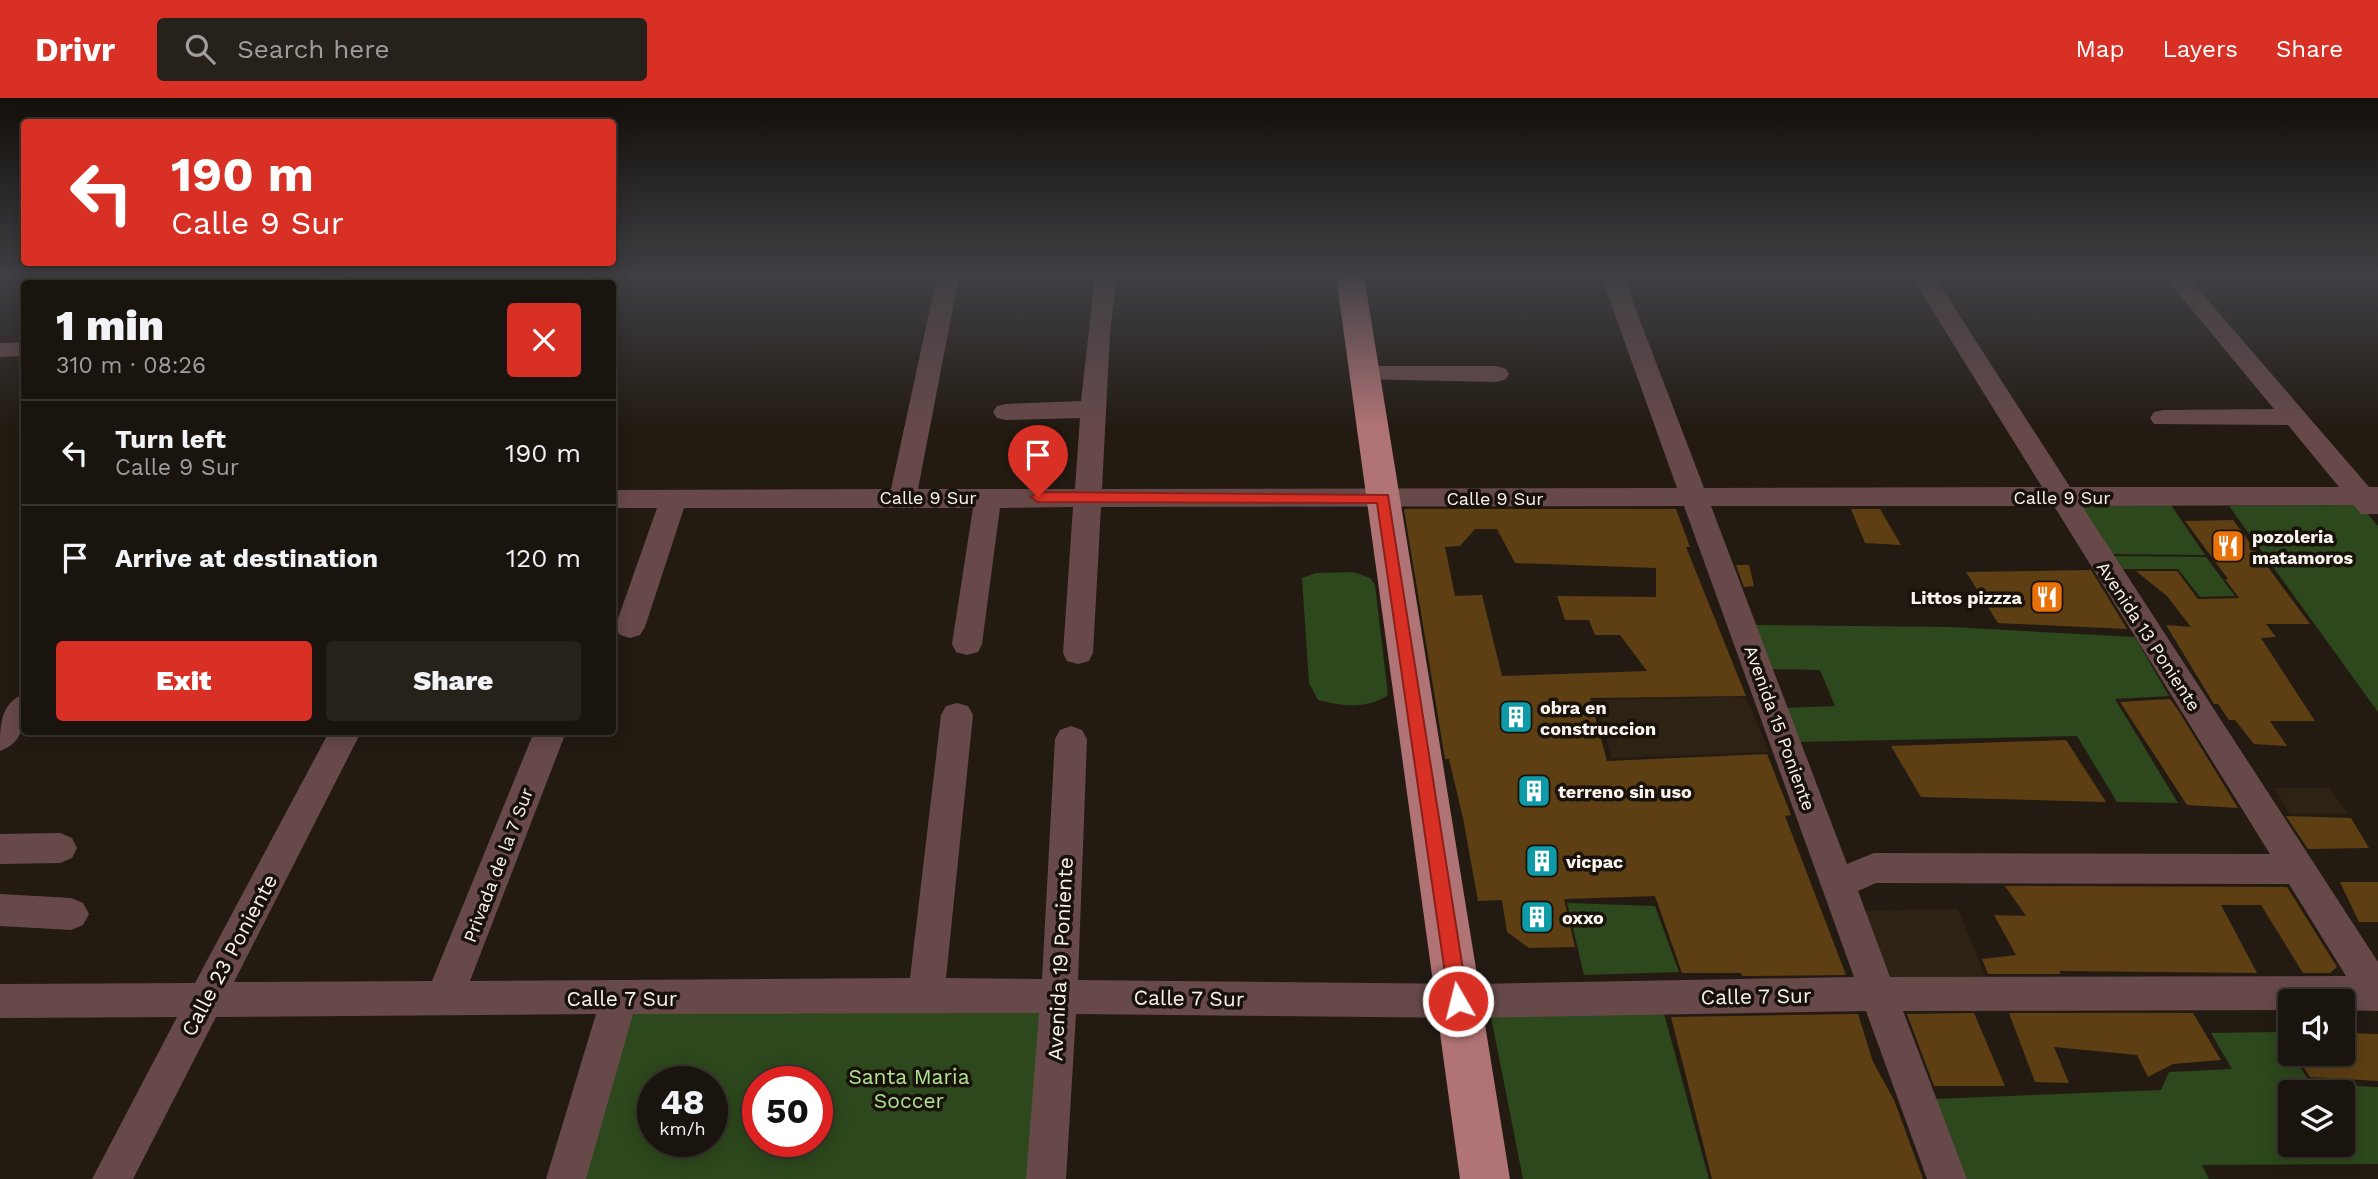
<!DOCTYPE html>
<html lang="en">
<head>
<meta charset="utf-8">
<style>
  :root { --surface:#1a140e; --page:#27211c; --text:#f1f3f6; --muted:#9f9e9e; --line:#38332e; --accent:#d93025 }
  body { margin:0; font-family:"Work Sans",sans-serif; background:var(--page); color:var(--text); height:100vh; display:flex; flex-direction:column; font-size:26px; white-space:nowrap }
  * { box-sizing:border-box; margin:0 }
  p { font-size:23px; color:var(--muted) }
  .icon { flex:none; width:38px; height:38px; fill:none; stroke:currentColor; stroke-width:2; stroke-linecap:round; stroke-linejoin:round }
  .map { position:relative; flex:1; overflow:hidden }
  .panel { position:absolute; left:21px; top:182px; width:595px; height:455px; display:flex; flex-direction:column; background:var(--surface); border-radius:7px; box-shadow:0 4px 18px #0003,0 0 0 2px var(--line) }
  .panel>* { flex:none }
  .banner { position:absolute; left:21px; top:21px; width:595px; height:147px; border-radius:7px; box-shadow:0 4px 18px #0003,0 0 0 2px var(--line); background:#d93025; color:#fff; overflow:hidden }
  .tools { position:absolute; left:2278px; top:891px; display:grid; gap:14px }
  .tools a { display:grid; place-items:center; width:77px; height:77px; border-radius:7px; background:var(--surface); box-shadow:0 4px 18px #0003,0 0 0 2px var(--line); font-size:35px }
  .speed { position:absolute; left:637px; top:968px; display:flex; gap:14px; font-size:35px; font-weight:700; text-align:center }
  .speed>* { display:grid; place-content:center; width:91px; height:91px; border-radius:50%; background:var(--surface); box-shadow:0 4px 18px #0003,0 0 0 2px var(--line); line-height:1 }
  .speed small { font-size:18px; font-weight:400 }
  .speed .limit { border:10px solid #d22; background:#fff; color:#111 }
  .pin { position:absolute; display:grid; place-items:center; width:60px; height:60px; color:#fff; margin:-72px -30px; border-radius:50% 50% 50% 0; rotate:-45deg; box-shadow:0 0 7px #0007 }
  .pin .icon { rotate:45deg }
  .me { position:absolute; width:77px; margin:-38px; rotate:352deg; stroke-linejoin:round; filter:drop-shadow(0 0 5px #0008) }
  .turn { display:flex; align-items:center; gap:24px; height:147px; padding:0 35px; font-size:32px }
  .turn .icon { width:91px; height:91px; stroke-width:2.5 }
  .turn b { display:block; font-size:49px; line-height:60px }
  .round { display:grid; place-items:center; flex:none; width:74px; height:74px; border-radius:7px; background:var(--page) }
  .headline { display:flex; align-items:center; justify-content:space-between; height:119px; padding:0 35px }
  h1 { font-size:42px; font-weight:800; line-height:52px }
  .primary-button { display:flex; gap:14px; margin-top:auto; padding:14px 35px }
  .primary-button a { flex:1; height:80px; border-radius:7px; background:var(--accent); color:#fff; font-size:28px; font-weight:800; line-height:80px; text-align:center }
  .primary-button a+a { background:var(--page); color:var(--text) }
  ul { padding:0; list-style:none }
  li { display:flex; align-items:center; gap:21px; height:105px; padding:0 35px; border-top:2px solid var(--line) }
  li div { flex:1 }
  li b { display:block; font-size:26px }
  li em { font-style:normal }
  header { display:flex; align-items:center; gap:42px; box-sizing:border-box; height:98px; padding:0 35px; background:var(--accent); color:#fff }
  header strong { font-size:33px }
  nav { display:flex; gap:38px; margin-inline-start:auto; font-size:24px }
  .search { width:490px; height:63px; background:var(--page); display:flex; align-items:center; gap:18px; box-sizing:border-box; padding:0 24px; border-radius:7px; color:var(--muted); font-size:26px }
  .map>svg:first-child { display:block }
</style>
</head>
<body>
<header>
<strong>Drivr</strong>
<div class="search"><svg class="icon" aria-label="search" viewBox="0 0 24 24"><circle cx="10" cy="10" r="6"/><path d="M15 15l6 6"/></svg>Search here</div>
<nav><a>Map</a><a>Layers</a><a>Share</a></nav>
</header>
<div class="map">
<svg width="2378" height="1081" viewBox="0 0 2378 1081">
  <rect width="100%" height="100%" fill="#231b12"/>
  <path fill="#2e2214" d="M1746 599 1769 654 1612 660 1595 602Z
    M2274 690H2329L2349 716H2290Z
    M1958 811 1986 880 1885 879 1861 813Z"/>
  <path fill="#2d481c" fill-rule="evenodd" d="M2171 407 2205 457 2109 456 2076 408Z
    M2360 407 2378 428V614L2229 408Z
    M2110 458 2206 459 2235 498 2200 499 2178 471H2117Z
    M1354 474 1370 480 1375 487 1388 597C1366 612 1342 608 1318 602L1309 585 1302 480 1316 475Z
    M1752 527 1951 529 2135 539 2169 598 2115 601 2178 705 2117 704 2077 638 1798 644 1784 610 1835 608 1820 572 1767 571Z
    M1567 805 1655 808 1679 874 1584 877Z
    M1059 898 1046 1081H566L619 901ZM653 984H712V1043H653ZM758 984H817V1043H758Z
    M1662 908 1709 1081H1523L1489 909Z
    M2277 934 2311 986 2378 989V1066L2202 1067 2209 1081H1960L1934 1001 2161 992 2169 974 2232 971 2211 935ZM2291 994H2343V1046H2291Z"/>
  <path fill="#5e3f14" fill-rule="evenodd" d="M1404 411H1676L1690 449H1686L1746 598 1590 600 1607 663 1767 656 1791 717 1785 718 1846 877 1742 878 1741 875H1682L1655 798 1564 801 1575 849 1529 850 1507 834 1502 802 1478 803 1463 720 1449 661H1445ZM1475 431H1497L1515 465 1656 470V499L1557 498 1565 522H1589L1595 537H1620L1647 573 1502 578 1482 497 1455 498 1445 449 1460 448Z
    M1851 411H1880L1901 447 1865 445Z
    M2233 422 2310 526H2266L2276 539 2261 540 2315 623H2270L2287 648 2254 646 2235 622H2229L2218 606H2214L2166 527 2191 529 2167 498 2136 473H2177L2198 501 2239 500 2225 481H2228L2185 423Z
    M1736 467H1749L1754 488 1744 489Z
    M2091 472 2127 531 1998 525 1966 474Z
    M2170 601 2178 612 2238 710 2187 707 2120 604Z
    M2066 642 2106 704 1921 699 1891 648Z
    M2286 718 2351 720 2369 750 2308 751Z
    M2340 784H2378V824H2359Z
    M2005 788 2287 789 2337 869 2330 875H2303L2261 807H2221L2257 875 2059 873 2061 876H1988L1982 861 2016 857 1994 817 2026 818Z
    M1974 915 2005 988H1934L1907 916Z
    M2009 915H2193L2221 962 2173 966 2148 979 2137 957 2054 949 2069 985 2035 984Z
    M1858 916 1873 964 1894 1002 1923 1081H1712L1671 919Z
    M2343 935 2378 936V983L2310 979 2295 956H2343Z"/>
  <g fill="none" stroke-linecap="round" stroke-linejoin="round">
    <path fill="#67494a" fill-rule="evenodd" d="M325 178H348L343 186H320Z
      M587 178H609L607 186H584Z
      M937 178H959L918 391H1075L1080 320 1006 322 997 320 993 314 997 308 1006 306 1081 303 1095 178H1117L1110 235 1102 391 1677 390 1601 178H1623L1704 390 2042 389 1911 178H1934L2070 389H2339L2288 327 2154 326 2150 320 2154 314 2163 312 2274 311 2164 178H2187L2369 389H2378V416H2361L2354 407 2082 408 2378 864V913L2343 912V903H2291V912L1903 913 1967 1081H1927L1866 913 1472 920 1076 916 1066 1081H1026L1039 915 633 916 586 1081H546L596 916 216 919 133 1081H92L177 919 0 920V886L195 885 329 634H361L234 884 432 883 534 634H566L470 883 910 880 941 617 946 608 957 605 968 608 973 617 946 880 1042 881 1055 641 1060 632 1071 628 1082 632 1087 641 1078 882 1472 886 1854 879 1684 408 1101 409 1093 555 1089 563 1078 566 1067 563 1063 555 1073 409 1000 410 982 546 978 554 967 557 956 554 952 546 973 410H684L645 529 640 537 630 540 620 537 615 529 657 410H612V392L891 391ZM1711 408H2054L2270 756 1874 755 1847 766ZM1876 785 2289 786 2346 878 1890 879 1858 793Z
      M24 244V258L0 259V245Z
      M1364 268H1497L1506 271 1509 276 1506 281 1497 284 1355 281 1352 276 1355 271Z
      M24 596C26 619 26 644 0 653 0 628 0 605 24 596Z
      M60 735 72 740 77 750 72 760 60 765 0 766V736Z
      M0 796 71 800 83 805 89 816 83 827 71 832 0 828Z"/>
    <path fill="#b17476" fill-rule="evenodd" d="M1336 178H1364L1510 1081H1460Z"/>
  </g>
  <linearGradient id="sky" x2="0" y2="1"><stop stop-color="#130f0a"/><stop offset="0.54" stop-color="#3f3f44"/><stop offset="1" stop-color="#3f3f44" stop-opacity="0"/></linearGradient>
  <rect width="2378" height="330" fill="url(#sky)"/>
  <path fill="#d93025" stroke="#8d1f18" stroke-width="2" d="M1038 394 1388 397 1468 903 1465 910 1458 912 1451 910 1449 903 1377 405 1038 404 1031 399Z"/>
  <defs>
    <symbol id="restaurant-square" viewBox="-11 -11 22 22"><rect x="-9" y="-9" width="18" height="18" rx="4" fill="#e8710a" stroke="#19120a"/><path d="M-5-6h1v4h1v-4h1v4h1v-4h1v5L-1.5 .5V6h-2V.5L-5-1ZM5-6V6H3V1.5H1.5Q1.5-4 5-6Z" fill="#fff"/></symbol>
    <symbol id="building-square" viewBox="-11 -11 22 22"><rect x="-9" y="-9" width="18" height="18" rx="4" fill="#0f9aa8" stroke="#19120a"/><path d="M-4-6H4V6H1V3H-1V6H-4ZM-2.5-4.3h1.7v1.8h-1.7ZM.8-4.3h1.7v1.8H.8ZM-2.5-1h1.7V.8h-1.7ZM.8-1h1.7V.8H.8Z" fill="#fff"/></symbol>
  </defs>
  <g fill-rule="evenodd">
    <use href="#restaurant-square" x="2209" y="429" width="38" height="38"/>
    <use href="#restaurant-square" x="2028" y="480" width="38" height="38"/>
    <use href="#building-square" x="1497" y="600" width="38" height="38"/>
    <use href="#building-square" x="1515" y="674" width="38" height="38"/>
    <use href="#building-square" x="1523" y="744" width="38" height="38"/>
    <use href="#building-square" x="1518" y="800" width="38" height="38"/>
  </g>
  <g text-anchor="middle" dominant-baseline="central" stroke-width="7" stroke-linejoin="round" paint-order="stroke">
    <g font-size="18" fill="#f9f3ed" stroke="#19120a">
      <text x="928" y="399">Calle 9 Sur</text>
      <text x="2062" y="399">Calle 9 Sur</text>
      <text x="1495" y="400">Calle 9 Sur</text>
      <text transform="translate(2149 538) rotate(57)">Avenida 13 Poniente</text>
      <text transform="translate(1780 630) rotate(70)">Avenida 15 Poniente</text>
      <text transform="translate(498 767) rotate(-69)">Privada de la 7 Sur</text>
    </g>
    <g font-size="18" font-weight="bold" fill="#f9f3ed" stroke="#19120a" text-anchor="start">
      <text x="2252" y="438">pozoleria<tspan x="2252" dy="21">matamoros</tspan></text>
      <text x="2022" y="499" text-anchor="end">Littos pizzza</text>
      <text x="1540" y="609">obra en<tspan x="1540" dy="21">construccion</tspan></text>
      <text x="1558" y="693">terreno sin uso</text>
      <text x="1566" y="763">vicpac</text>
      <text x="1562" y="819">oxxo</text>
    </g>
    <g font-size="21" fill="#f9f3ed" stroke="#19120a">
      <text transform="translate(229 857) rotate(-62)">Calle 23 Poniente</text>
      <text transform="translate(1060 861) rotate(-87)">Avenida 19 Poniente</text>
      <text transform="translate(1756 898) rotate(-1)">Calle 7 Sur</text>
      <text x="622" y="900">Calle 7 Sur</text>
      <text transform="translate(1189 900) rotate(1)">Calle 7 Sur</text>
    </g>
    <g font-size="21" fill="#b0e494" stroke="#19120a">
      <text x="909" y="978">Santa Maria<tspan x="909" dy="24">Soccer</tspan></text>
    </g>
  </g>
</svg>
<div class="tools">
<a><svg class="icon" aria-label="sound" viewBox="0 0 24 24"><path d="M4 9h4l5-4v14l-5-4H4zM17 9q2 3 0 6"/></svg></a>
<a><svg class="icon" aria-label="layers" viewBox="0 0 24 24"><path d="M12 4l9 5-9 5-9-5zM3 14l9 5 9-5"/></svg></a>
</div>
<div class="speed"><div>48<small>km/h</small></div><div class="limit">50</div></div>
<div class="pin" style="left:1038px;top:399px;background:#d93025"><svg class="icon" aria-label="arrive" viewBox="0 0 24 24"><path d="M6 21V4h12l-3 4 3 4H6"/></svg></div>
<svg class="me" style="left:1458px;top:903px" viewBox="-20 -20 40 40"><circle r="17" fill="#d93025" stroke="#fff" stroke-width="3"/><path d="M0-11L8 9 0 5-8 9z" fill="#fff"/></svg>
<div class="banner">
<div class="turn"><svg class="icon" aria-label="left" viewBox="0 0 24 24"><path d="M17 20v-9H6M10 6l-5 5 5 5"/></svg><div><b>190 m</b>Calle 9 Sur</div></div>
</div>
<section class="panel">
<div class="headline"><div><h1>1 min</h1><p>310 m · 08:26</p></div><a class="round" style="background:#d93025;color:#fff"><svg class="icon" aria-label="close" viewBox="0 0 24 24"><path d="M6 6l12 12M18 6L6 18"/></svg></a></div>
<ul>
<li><svg class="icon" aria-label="left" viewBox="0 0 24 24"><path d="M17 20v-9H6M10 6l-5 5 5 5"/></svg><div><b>Turn left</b><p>Calle 9 Sur</p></div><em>190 m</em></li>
<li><svg class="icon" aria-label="arrive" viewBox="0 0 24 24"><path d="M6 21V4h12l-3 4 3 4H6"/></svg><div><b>Arrive at destination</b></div><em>120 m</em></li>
</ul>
<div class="primary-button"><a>Exit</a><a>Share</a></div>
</section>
</div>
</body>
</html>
